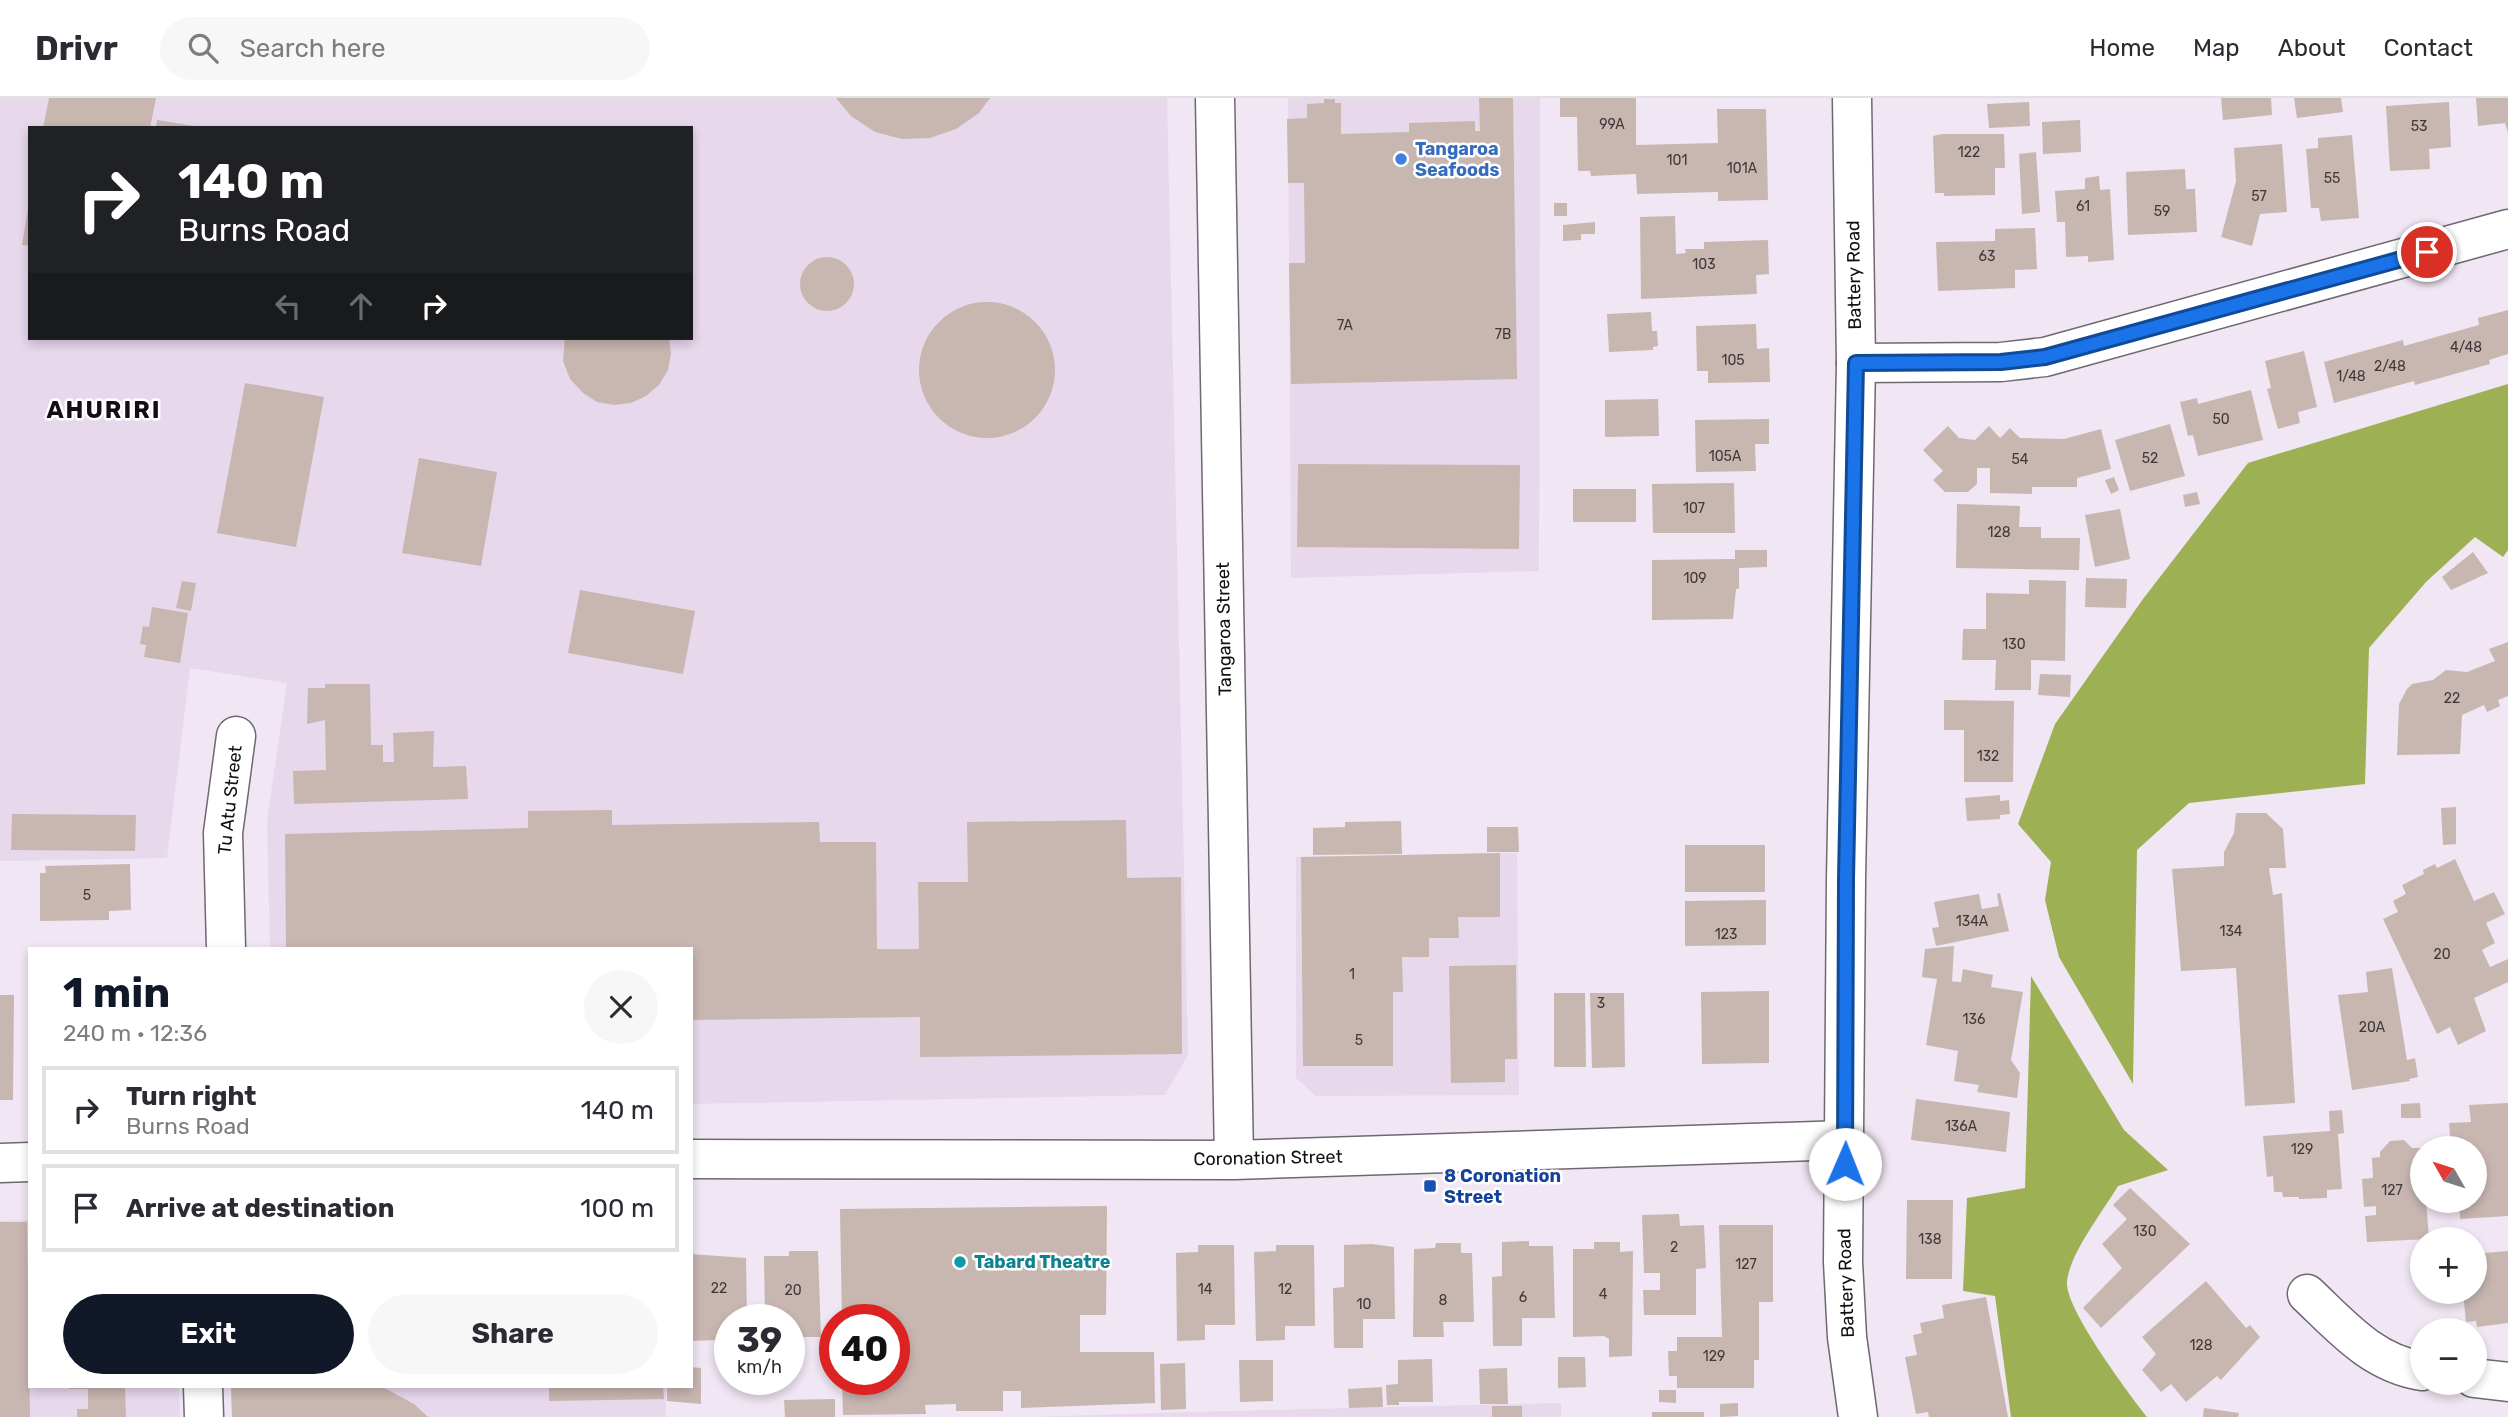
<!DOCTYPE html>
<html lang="en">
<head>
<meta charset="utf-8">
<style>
  :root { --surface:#fff; --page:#f7f7f7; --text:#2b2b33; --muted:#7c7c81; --line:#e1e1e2; --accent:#111827 }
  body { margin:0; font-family:Rubik,sans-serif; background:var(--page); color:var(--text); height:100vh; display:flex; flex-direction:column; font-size:26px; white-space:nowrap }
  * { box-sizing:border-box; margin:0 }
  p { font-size:23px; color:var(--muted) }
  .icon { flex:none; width:38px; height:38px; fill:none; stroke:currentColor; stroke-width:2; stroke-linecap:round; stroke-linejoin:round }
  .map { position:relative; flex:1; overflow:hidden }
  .side { position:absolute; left:28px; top:849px; width:665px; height:441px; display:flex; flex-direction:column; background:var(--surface); border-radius:0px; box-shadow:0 4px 10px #0003 }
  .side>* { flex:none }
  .hud { position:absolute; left:28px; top:28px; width:665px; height:214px; border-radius:0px; box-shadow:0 4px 10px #0003; background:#202124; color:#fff; overflow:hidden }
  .needle { width:46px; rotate:309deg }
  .tools { position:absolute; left:2410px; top:1038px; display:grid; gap:14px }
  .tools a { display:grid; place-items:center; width:77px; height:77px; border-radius:50%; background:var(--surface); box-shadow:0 4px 10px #0003; font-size:35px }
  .speed { position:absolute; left:714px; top:1206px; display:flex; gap:14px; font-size:35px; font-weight:700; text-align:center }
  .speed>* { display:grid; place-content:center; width:91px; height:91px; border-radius:50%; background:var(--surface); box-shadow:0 4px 10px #0003; line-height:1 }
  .speed small { font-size:18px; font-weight:400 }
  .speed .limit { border:10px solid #d22; background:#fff; color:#111 }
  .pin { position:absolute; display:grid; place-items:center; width:60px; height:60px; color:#fff; margin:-30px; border:4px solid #fff; border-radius:50%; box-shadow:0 2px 7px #0007 }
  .me { position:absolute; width:77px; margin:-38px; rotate:1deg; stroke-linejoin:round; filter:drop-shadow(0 0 5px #0008) }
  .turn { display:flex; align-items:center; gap:24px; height:147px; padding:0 35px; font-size:32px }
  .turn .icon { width:91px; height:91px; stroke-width:2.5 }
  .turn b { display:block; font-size:49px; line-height:60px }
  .lanes { display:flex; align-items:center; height:66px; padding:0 35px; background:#0003; justify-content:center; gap:35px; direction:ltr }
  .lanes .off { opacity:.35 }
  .round { display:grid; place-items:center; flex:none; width:74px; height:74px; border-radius:37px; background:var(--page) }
  .headline { display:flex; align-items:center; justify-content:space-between; height:119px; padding:0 35px }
  h1 { font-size:42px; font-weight:700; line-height:52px; color:var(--accent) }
  .primary-button { display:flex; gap:14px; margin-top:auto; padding:14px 35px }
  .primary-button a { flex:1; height:80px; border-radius:42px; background:var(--accent); color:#fff; font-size:28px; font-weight:700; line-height:80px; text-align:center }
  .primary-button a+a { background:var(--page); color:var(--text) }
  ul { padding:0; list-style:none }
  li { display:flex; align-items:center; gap:21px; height:88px; margin:0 14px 10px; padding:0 21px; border:4px solid var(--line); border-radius:0px }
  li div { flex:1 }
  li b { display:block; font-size:26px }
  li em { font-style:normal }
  header { display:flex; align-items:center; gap:42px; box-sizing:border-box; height:98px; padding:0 35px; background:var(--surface); border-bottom:2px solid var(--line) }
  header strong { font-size:33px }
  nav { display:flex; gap:38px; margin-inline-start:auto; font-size:24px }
  .search { width:490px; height:63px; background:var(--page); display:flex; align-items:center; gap:18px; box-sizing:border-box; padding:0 24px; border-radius:38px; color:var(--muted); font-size:26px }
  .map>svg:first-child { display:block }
</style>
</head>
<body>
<header>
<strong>Drivr</strong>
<div class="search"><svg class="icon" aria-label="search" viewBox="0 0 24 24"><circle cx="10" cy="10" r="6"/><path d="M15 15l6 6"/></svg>Search here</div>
<nav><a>Home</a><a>Map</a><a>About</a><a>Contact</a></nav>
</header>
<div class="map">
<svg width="2508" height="1319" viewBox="0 0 2508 1319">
  <rect width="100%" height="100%" fill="#f1e6f4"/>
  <path fill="#e7d8ec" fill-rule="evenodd" d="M0 0H1167L1188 957 1165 997 691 1006V850H270L267 723 287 585 190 570 167 760 0 763ZM30 30H691V240H30Z
    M1288 0H1540L1539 473 1291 480Z
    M1517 755 1519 997 1316 998 1296 980V759Z
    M30 1122V1288H179L180 1319H0V1123Z
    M231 1288H666V1319H232Z
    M1561 1305V1319H1032L1193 1314Z"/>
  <path fill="#9db053" d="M2508 286V452L2503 459 2475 439 2426 484 2369 550 2365 686 2189 705 2137 752 2133 986 2059 859 2045 802 2051 764 2018 726 2055 626 2143 501 2248 365Z
    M2031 878 2124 1032 2168 1072 2118 1088C2104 1112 2069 1156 2067 1184 2065 1211 2129 1296 2147 1319H2011L1995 1198 1963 1193 1967 1100 2025 1090Z"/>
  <path fill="#c8b6b1" d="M49 0H156L150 30H43Z
    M836 0H990L979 15 956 31 930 40 902 41 875 34 851 18Z
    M1479 0H1513L1517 281 1291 286 1289 165H1305L1304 85H1288L1287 21 1307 20V6L1324 5V1H1335V5H1341V36L1409 34V25L1475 23V33H1480Z
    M1560 0H1636V47L1718 45 1717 11H1766L1768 102 1718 103V94L1637 96 1636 76 1591 78 1590 73H1578L1577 19H1560Z
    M2221 0H2271L2272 17 2223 22Z
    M2294 0H2341L2343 14 2297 20Z
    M2476 0H2508V35L2505 25 2478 28Z
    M2029 4 2030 28 1989 30 1987 6Z
    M2449 4 2451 49 2429 51 2430 71 2390 73 2386 8Z
    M157 22 194 28V30H156Z
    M2080 22 2081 54 2043 56 2042 24Z
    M1942 36H2004L2005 70H1995V97L1944 98V95H1935L1933 38Z
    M2352 37 2359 120 2321 123 2319 110H2311L2306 51 2318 50V40Z
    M2282 46 2287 114 2260 116 2252 148 2221 139 2236 83 2234 50Z
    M2036 54 2040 114 2022 116 2019 56Z
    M2185 71 2186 91H2195L2197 134 2128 137 2126 74Z
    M2099 78 2100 92 2110 91 2114 162 2088 164V158L2066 159 2065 124H2057L2055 93 2085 91V80Z
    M1554 105H1567V118H1554Z
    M28 110H30V148L22 147Z
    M1675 118 1676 156 1686 155 1685 151H1704V144L1768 142 1769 176 1756 177 1757 196 1641 201 1640 119Z
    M1595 124V136H1581V142L1563 143V127Z
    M2035 130 2037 171 2015 172V190L1938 193 1936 144 1995 143V131Z
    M800 186a27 27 0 1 1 54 0a27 27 0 1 1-54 0Z
    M919 272a68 68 0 1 1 136 0a68 68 0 1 1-136 0Z
    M2508 212V256L2489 262 2490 266 2415 287 2414 283 2334 305 2324 264 2403 242 2404 248 2479 227 2478 220Z
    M1651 214 1652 233H1657L1658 248 1653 249V252L1609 254 1607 216Z
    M1756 226 1757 251 1769 250 1770 284 1708 285V273H1697L1696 228Z
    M565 240H669L671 256 668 272 659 287 646 298 631 305 614 307 597 304 583 295 570 281 563 263Z
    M2304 253 2317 309 2298 314 2300 325 2278 331 2267 291 2271 290 2265 263Z
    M245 285 324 299 296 449 217 435Z
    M2251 292 2263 342 2198 358 2193 337 2188 338 2180 304 2197 300 2198 306Z
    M1658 301 1659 338 1605 339V302Z
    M1769 321V346H1755L1756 373 1696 374 1695 322Z
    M2170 326 2185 378 2130 393 2115 342Z
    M1948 328 1959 340 1975 342 1989 328 2000 340 2010 330 2020 340 2064 341 2101 331 2111 371 2077 380V389H2032V396L1990 395V370H1977V386L1968 394H1945L1933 382 1943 373 1923 352Z
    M419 360 497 374 481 468 402 455Z
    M1298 366 1520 367 1519 451 1297 449Z
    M2114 379 2119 392 2111 396 2105 382Z
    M1734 385 1735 435H1653L1652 386Z
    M1573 391H1636V424H1573Z
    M2197 394 2200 406 2185 409 2183 397Z
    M1957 406 2020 408 2019 429H2041V440H2080L2079 472 1956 470Z
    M2120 411 2130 461 2095 469 2085 417Z
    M1735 452H1767V469L1739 470V491H1736L1733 521 1652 522V462L1735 461Z
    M2473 454 2488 475 2451 492 2442 479Z
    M2086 480 2127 481 2126 510 2085 509Z
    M2029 482 2066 483 2065 563 2031 562V592H1995L1996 562H1962L1963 531H1986V495L2029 496Z
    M182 483 196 485 191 513 176 510Z
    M580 492 695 513 683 576 568 555Z
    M152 509 188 515 180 565 144 559 146 547 140 546 143 528 149 529Z
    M2508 544V598L2498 602 2500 608 2487 614 2484 607 2462 617 2460 656 2397 657 2399 606 2407 591 2412 586 2433 582 2446 572 2467 574 2495 563 2489 551Z
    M2040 576 2071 577 2070 599 2038 597Z
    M325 586H370L371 647H383V664H394L393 635 434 633 433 669 466 668 468 701 294 706 293 673 326 672 325 622 307 626 308 590H325Z
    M1944 602 2014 603 2013 684H1964V632H1944Z
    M2000 697V703L2009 702 2010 716 2000 717V721L1967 723 1965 700Z
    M2456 709V746L2443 747 2441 710Z
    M612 712V727L819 724 820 744H876L877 851H919L918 784H968L967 724 1126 722 1127 780 1181 779 1182 956 920 959V919L691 922V850H286L285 736 528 730V713Z
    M2236 715H2266L2283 731 2286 770H2269L2273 797 2282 795 2295 1005 2245 1008 2236 870 2181 873 2172 771 2224 768V754L2234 735Z
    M12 716 136 717 135 753 11 752Z
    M1401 723 1402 756 1313 757V730L1345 729V724Z
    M1487 729H1518L1519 754H1487Z
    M1685 747H1765V794H1685Z
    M1500 755V819H1458L1459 840H1429V859H1402L1403 894H1393V968H1303L1301 759Z
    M2455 761 2474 803 2494 794 2505 816 2486 825 2495 845 2482 852 2490 869 2508 861V884L2474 900 2486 933 2458 947 2450 929 2437 936 2383 821 2398 814 2393 803 2406 796 2402 787 2424 776 2423 772 2435 766 2437 770Z
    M130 766 131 812 109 813V822L40 823V775H46L45 768Z
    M2000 795 2009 833 1936 848 1932 830 1939 829 1934 804 1979 796 1982 811 1999 808 1997 796Z
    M1766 802V847L1685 848V803Z
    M1954 848 1952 884 1944 883 1961 884 1963 871 1993 877 1991 889 2023 894 2011 962 2020 975 2017 1000 1977 994 1979 987 1954 983 1958 953 1926 947 1937 881 1922 879 1925 851Z
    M1516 867 1517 961H1505V984L1451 985 1449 868Z
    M2392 870 2407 962 2415 960 2418 979 2409 981 2410 983 2352 992 2338 897 2368 894 2366 874Z
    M1769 893V965L1702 966 1701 894Z
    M1554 895H1585L1586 969H1554Z
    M1590 895H1624L1625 969 1592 970Z
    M0 897H14L13 1002H0Z
    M1916 1001 2010 1014 2006 1054 1911 1042Z
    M2420 1005 2421 1020H2401V1006Z
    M2508 1005V1118L2460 1121 2459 1102H2474V1050H2451L2449 1025 2471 1024 2469 1007Z
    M2342 1012 2344 1035 2338 1036 2342 1091 2327 1092V1100L2299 1101V1099H2283L2282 1094H2274L2273 1078 2267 1079 2263 1038 2330 1033 2329 1013Z
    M2404 1042 2412 1050H2422V1102H2426L2429 1141 2367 1144 2365 1118 2376 1117V1108L2364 1109 2362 1081 2373 1080 2372 1060 2380 1059V1054L2390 1043Z
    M2130 1090 2190 1146 2101 1230 2083 1210 2122 1170 2102 1146 2127 1121 2113 1107Z
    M1907 1102H1953L1952 1181H1906Z
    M1107 1108 1106 1217H1080V1254H1154L1155 1305 1021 1310V1293H1003V1313H956V1306L925 1307 926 1316 843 1317 842 1281H894V1222H842L840 1111Z
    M1679 1116 1680 1128 1704 1127 1706 1170 1696 1171V1217H1644L1643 1192H1660V1175H1644L1642 1117Z
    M0 1124H27L30 1319H0Z
    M1719 1127H1773V1204H1759V1262H1754V1290H1677V1278H1669L1668 1253H1677V1239H1722Z
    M1529 1143V1148H1553L1555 1220H1522V1248H1493L1492 1179 1502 1178V1144Z
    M1594 1144H1620V1154L1633 1153 1632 1258 1609 1259V1241L1604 1238 1573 1239V1151H1594Z
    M1436 1145H1461V1155H1472L1474 1224H1443L1444 1239H1413L1414 1151 1435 1150Z
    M1372 1146 1394 1149 1395 1221H1363V1250H1334L1333 1190 1344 1189V1147Z
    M1198 1147H1234L1235 1227H1205V1242L1177 1243 1176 1155 1198 1154Z
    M1276 1147H1314L1315 1228H1285V1242L1256 1243 1254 1154 1276 1153Z
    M789 1153H818L821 1239H794V1246H789V1222H765L764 1158H789Z
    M2508 1153V1225L2477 1229 2476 1223 2466 1224 2463 1194H2474V1156Z
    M691 1156 746 1160 747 1222H730V1248H718L717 1242 692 1243Z
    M2206 1183 2246 1230 2250 1227 2260 1239 2221 1282 2217 1278 2186 1304 2171 1286 2161 1294 2142 1272 2156 1256 2142 1239Z
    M1986 1199 2008 1319H1929L1928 1314 1916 1316 1905 1259 1917 1257 1913 1237 1922 1235 1920 1225 1944 1220 1942 1207Z
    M1558 1259H1585L1586 1289 1558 1290Z
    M1432 1261 1433 1304H1399V1307H1387L1386 1287 1398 1286V1262Z
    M1239 1262H1273V1303L1240 1304Z
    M1185 1265 1186 1311 1161 1312 1160 1266Z
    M691 1269 701 1270V1306L667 1303V1288H691Z
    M1507 1270 1508 1306H1480L1479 1271Z
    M69 1288H125L126 1319H77V1311H88V1291H69Z
    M231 1288H381L414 1306 428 1319H232Z
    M549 1288H663L664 1301 549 1303Z
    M1382 1289 1383 1309 1349 1310 1348 1291Z
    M1659 1292H1676V1305L1659 1304Z
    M835 1301V1319H785L784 1302Z
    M1738 1305V1318L1720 1319V1306Z
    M1492 1308H1522V1319H1492Z
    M2204 1310 2239 1315 2238 1319H2203Z
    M1652 1314H1704V1319H1652Z"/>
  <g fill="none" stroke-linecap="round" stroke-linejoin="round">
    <defs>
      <path id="street" d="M1215 0 1234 1062
        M1856 265 2001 264 2045 259 2508 131
        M226 850 223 735 236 638
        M691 1061 1234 1062 1845 1042
        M0 1065 30 1064
        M2307 1196C2342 1229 2372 1265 2422 1273
        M2474 1280 2508 1284
        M203 1288 204 1319"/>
      <path id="secondary" d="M1852 0 1856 265 1846 781 1843 1164 1847 1239 1858 1319"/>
    </defs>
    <use href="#street" stroke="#706773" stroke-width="41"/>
    <use href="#secondary" stroke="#706773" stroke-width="41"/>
    <use href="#street" stroke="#fff" stroke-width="38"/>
    <use href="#secondary" stroke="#fff" stroke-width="38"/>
  </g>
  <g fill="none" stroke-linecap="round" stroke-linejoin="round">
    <defs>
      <path id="route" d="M1845 1066 1846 781 1856 265 2001 264 2045 259 2427 154"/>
    </defs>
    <use href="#route" stroke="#114b97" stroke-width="18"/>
    <use href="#route" stroke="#1a73e8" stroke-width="12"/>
  </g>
  <circle fill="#3f7fe0" stroke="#fff" stroke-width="2.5" cx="1401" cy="61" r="7"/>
  <rect fill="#1a4fb4" stroke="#fff" stroke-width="2.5" x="1423" y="1081" width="14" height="14" rx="3.5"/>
  <circle fill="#0f9aa8" stroke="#fff" stroke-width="2.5" cx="960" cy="1164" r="7"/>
  <g text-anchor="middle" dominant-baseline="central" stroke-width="5" stroke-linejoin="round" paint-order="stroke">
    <g font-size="14" fill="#40383a">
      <text x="1612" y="26">99A</text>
      <text x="2419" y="28">53</text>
      <text x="1969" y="54">122</text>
      <text x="1677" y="62">101</text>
      <text x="1742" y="70">101A</text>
      <text x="2332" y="80">55</text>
      <text x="2259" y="98">57</text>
      <text x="2083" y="108">61</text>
      <text x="2162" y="113">59</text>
      <text x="1987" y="158">63</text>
      <text x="1704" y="166">103</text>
      <text x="1345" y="227">7A</text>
      <text x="1503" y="236">7B</text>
      <text x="2466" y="249">4/48</text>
      <text x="1733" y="262">105</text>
      <text x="2390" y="268">2/48</text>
      <text x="2351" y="278">1/48</text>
      <text x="2221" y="321">50</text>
      <text x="1725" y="358">105A</text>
      <text x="2150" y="360">52</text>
      <text x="2020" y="361">54</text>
      <text x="1694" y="410">107</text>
      <text x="1999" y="434">128</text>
      <text x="1695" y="480">109</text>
      <text x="2014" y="546">130</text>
      <text x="2452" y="600">22</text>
      <text x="1988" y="658">132</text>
      <text x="87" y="797">5</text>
      <text x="1972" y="823">134A</text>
      <text x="2231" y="833">134</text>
      <text x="1726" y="836">123</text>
      <text x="2442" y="856">20</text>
      <text x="1352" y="876">1</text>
      <text x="1601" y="905">3</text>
      <text x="1974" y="921">136</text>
      <text x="2372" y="929">20A</text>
      <text x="1359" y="942">5</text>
      <text x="1961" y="1028">136A</text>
      <text x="2302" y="1051">129</text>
      <text x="2392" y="1092">127</text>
      <text x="2145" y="1133">130</text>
      <text x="1930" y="1141">138</text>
      <text x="1674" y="1149">2</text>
      <text x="1746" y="1166">127</text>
      <text x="719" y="1190">22</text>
      <text x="1205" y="1191">14</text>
      <text x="1285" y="1191">12</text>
      <text x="793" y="1192">20</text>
      <text x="1603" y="1196">4</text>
      <text x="1523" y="1199">6</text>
      <text x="1443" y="1202">8</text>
      <text x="1364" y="1206">10</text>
      <text x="2201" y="1247">128</text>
      <text x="1714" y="1258">129</text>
    </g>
    <g font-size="18" font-weight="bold" fill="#366cbe" stroke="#fff" text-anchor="start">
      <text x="1415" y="51">Tangaroa<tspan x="1415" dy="21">Seafoods</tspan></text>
    </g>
    <g font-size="18" fill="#120e13" stroke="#fff">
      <text transform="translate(1854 177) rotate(-91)">Battery Road</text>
      <text transform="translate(1224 531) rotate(-91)">Tangaroa Street</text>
      <text transform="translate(230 702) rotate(-84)">Tu Atu Street</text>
      <text transform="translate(1268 1060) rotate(-1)">Coronation Street</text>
      <text transform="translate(1846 1185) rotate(-92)">Battery Road</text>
    </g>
    <g font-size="18" font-weight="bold" fill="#164399" stroke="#fff" text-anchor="start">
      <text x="1444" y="1078">8 Coronation<tspan x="1444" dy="21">Street</tspan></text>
    </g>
    <g font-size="18" font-weight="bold" fill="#0d838f" stroke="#fff" text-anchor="start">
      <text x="974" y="1164">Tabard Theatre</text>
    </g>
    <g font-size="24" font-weight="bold" letter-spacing="2" fill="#120e13" stroke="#fff">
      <text x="104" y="312">AHURIRI</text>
    </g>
  </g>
</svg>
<div class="tools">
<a><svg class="needle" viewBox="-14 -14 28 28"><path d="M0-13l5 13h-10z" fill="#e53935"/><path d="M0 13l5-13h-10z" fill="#7c7c81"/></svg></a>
<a>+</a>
<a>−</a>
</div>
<div class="speed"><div>39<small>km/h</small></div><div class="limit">40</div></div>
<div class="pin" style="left:2427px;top:154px;background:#d93025"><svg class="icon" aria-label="arrive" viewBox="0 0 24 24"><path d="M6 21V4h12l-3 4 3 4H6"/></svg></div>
<svg class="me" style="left:1845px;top:1066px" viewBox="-20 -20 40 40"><circle r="19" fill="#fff"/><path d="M0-13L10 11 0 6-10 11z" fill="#1a73e8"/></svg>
<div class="hud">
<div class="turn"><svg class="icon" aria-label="right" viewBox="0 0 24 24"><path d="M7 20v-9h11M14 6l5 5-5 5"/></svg><div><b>140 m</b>Burns Road</div></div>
<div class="lanes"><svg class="icon off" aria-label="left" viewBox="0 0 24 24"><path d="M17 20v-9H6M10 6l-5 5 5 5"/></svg><svg class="icon off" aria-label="ahead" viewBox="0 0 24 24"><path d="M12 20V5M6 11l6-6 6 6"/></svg><svg class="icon" aria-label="right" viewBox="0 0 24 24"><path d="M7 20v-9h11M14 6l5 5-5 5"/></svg></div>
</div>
<section class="side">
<div class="headline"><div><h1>1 min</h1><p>240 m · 12:36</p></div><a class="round"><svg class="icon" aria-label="close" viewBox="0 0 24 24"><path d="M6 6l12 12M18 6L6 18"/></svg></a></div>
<ul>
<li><svg class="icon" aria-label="right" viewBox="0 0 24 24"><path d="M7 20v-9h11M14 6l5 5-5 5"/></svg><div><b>Turn right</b><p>Burns Road</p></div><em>140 m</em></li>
<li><svg class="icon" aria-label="arrive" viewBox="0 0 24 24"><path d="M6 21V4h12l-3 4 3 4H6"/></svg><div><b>Arrive at destination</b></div><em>100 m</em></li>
</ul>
<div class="primary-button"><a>Exit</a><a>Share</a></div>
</section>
</div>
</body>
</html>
